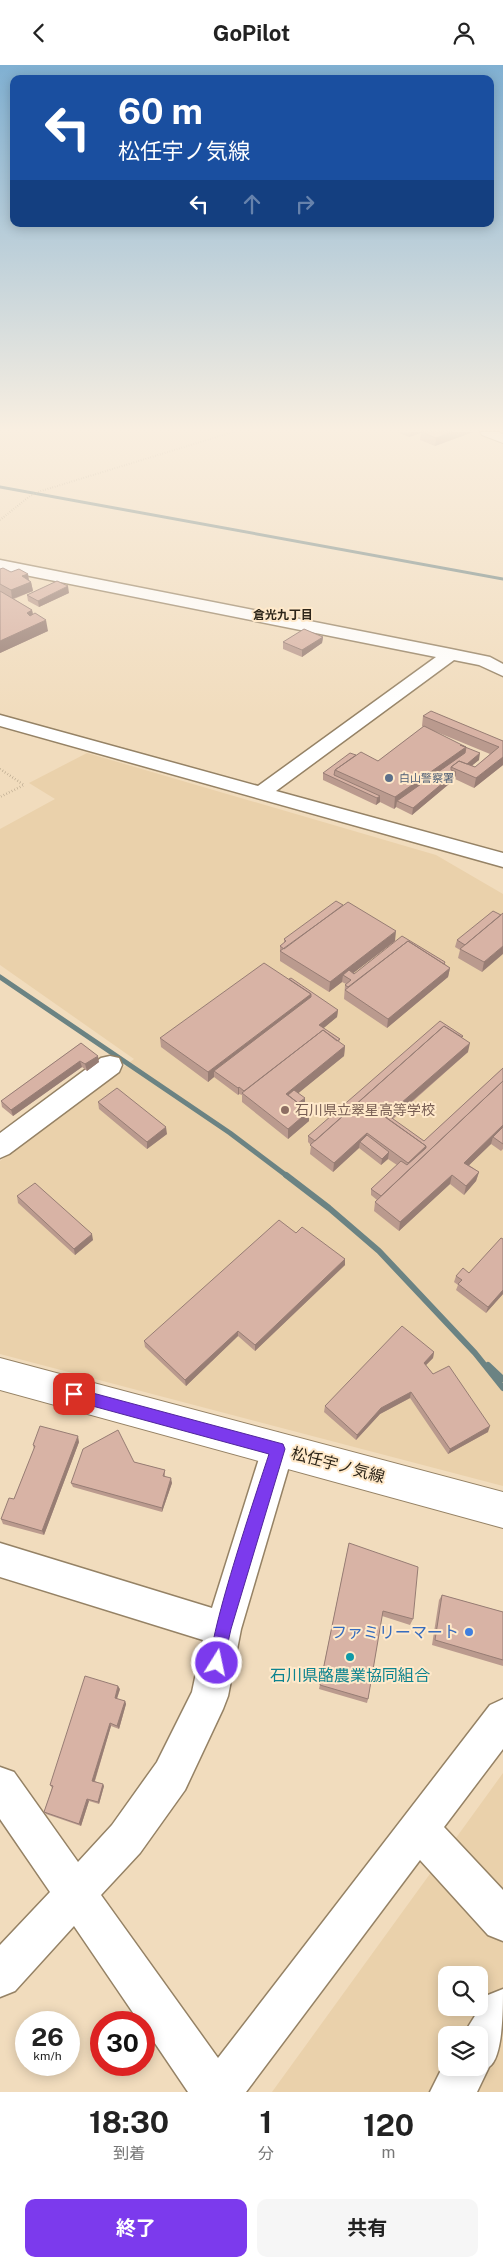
<!DOCTYPE html>
<html lang="ja">
<head>
<meta charset="utf-8">
<style>
  :root { --surface:#fff; --page:#f6f6f6; --text:#222; --muted:#767676; --accent:#7c3aed }
  body { margin:0; font-family:"Public Sans","Noto Sans JP",sans-serif; background:var(--page); color:var(--text); height:100vh; display:flex; flex-direction:column; font-size:19px; white-space:nowrap }
  * { box-sizing:border-box; margin:0 }
  p { font-size:16px; color:var(--muted) }
  .icon { flex:none; width:28px; height:28px; fill:none; stroke:currentColor; stroke-width:2; stroke-linecap:round; stroke-linejoin:round }
  .map { position:relative; height:2027px; overflow:hidden }
  .panel { display:flex; flex-direction:column; background:var(--surface); flex:1 }
  .panel>* { flex:none }
  .banner { position:absolute; left:10px; top:10px; width:484px; height:152px; border-radius:10px; box-shadow:0 2px 12px #0003; background:#1a4fa0; color:#fff; overflow:hidden }
  .buttons { position:absolute; left:438px; top:1901px; display:grid; gap:10px }
  .buttons a { display:grid; place-items:center; width:50px; height:50px; border-radius:10px; background:var(--surface); box-shadow:0 2px 12px #0003; font-size:25px }
  .speed { position:absolute; left:15px; top:1946px; display:flex; gap:10px; font-size:25px; font-weight:700; text-align:center }
  .speed>* { display:grid; place-content:center; width:65px; height:65px; border-radius:50%; background:var(--surface); box-shadow:0 2px 12px #0003; line-height:1 }
  .speed small { font-size:12px; font-weight:400 }
  .speed .limit { border:8px solid #d22; background:#fff; color:#111 }
  .pin { position:absolute; display:grid; place-items:center; width:42px; height:42px; color:#fff; margin:-21px; border-radius:10px; box-shadow:0 2px 8px #0006 }
  .me { position:absolute; width:55px; margin:-28px; rotate:10deg; stroke-linejoin:round; filter:drop-shadow(0 0 4px #0008) }
  .turn { display:flex; align-items:center; gap:18px; height:105px; padding:0 25px; font-size:22px }
  .turn .icon { width:65px; height:65px; stroke-width:2.5 }
  .turn b { display:block; font-size:35px; line-height:42px }
  .lanes { display:flex; align-items:center; height:48px; padding:0 25px; background:#0003; justify-content:center; gap:25px; direction:ltr }
  .lanes .off { opacity:.35 }
  .eta { display:flex; justify-content:space-evenly; align-items:center; height:85px; text-align:center }
  .eta b { font-size:30px; font-weight:700; line-height:35px }
  .primary-button { display:flex; gap:10px; margin-top:auto; padding:10px 25px }
  .primary-button a { flex:1; height:58px; border-radius:10px; background:var(--accent); color:#fff; font-size:20px; font-weight:700; line-height:58px; text-align:center }
  .primary-button a+a { background:var(--page); color:var(--text) }
  header { display:flex; justify-content:space-between; align-items:center; height:65px; padding:0 25px; background:var(--surface); font-size:22px; font-weight:700 }
  .map>svg:first-child { display:block }
</style>
</head>
<body>
<header><svg class="icon" aria-label="back" viewBox="0 0 24 24"><path d="M15 5l-7 7 7 7"/></svg>GoPilot<svg class="icon" aria-label="person" viewBox="0 0 24 24"><circle cx="12" cy="8" r="4"/><path d="M4 21q1-7 8-7t8 7"/></svg></header>
<div class="map">
<svg width="503" height="2027" viewBox="0 0 503 2027">
  <rect width="100%" height="100%" fill="#f1dcbd"/>
  <path fill="#ead1ab" fill-rule="evenodd" d="M87 688 436 790 503 829V1421L0 1289V1096L134 994 0 900V764L55 734 29 718Z
    M503 1708V2027H272ZM446 1910H479V1942H446ZM446 1970H479V2002H446Z"/>
  <g fill="none" stroke-linecap="round" stroke-linejoin="round">
    <path stroke="#6b8383" stroke-width="3" d="M0 422 503 514"/>
    <path stroke="#6b8383" stroke-width="5" d="M0 912 230 1068 287 1111"/>
    <path stroke="#6b8383" stroke-width="6" d="M286 1110 329 1143 379 1186 475 1288 503 1323
      M488 1300 503 1314"/>
    <defs>
      <path id="minor" d="M0 495 451 584 490 592 503 599V611L479 600 454 595 276 726 503 788V802L0 661V650L258 721 436 592 0 505Z
        M110 991 119 993 122 1000 119 1007 9 1089 0 1093V1068L101 993Z
        M278 1368 289 1373 294 1384 241 1564 228 1631 223 1644 185 1725 140 1788 101 1830 218 1993 490 1640 503 1634V1684L444 1762 503 1825V1876L488 1870 420 1795 246 2027H188L144 1962V1958H140L74 1861 15 1926 0 1932V1880L50 1827 0 1754V1702L14 1707 78 1797 112 1760 157 1697 192 1627 203 1575 0 1512V1478L212 1543 262 1384 267 1373Z
        M503 1924C503 1944 503 1993 489 2002L477 2027H430L446 1995V2002H479V1970H463L488 1930Z"/>
      <path id="major" d="M480 367H498L503 369V378L482 370Z
        M0 1293 503 1427V1463L0 1325Z"/>
    </defs>
    <use href="#minor" stroke="#958265" stroke-width="3"/>
    <use href="#major" stroke="#958265" stroke-width="2"/>
    <path stroke="#ad9d84" stroke-width="2" stroke-dasharray="0.5 2" stroke-linecap="butt" d="M0 455 30 431 41 426 233 367"/>
    <path stroke="#ad9d84" stroke-width="2.5" stroke-dasharray="0.5 2.5" stroke-linecap="butt" d="M0 704 24 720 0 732"/>
    <use href="#minor" fill="#fff" fill-rule="evenodd"/>
    <use href="#major" fill="#fff" fill-rule="evenodd"/>
  </g>
  <path fill="#ba9a8e" fill-rule="evenodd" d="M397 367H473L435 381 420 375 421 368 409 372Z
    M0 504 11 507 28 509 29 515 31 517 33 526 14 534 32 545 33 549 48 566 0 588Z
    M69 528 39 542 28 536 27 530Z
    M323 572 322 578 302 592 283 584V577Z
    M423 651 503 676V700L474 723 455 714 412 750 396 742 394 744 380 737 376 740 323 715V708L356 690 378 696 423 662 422 661ZM434 666 490 689 475 702 472 700 479 695Z
    M501 850 482 907 458 893 460 885 455 882 457 875Z
    M284 874 395 876 353 908 445 897V899L450 903 448 912 387 963 344 934 345 920 346 919 342 917 329 927 280 896V881L284 878Z
    M289 914 338 945 337 952 323 963 340 974 339 977 345 981 344 991 298 1028 305 1039 302 1041 309 1056 288 1074 242 1037V1030L239 1029 238 1030 214 1012 208 1017 161 982 160 973Z
    M463 973 468 987 393 1054 424 1076 503 1003V1084L501 1086 491 1079 469 1100 479 1107 476 1116 464 1130 450 1119 399 1166 374 1146 375 1137 377 1135 371 1130V1124L397 1100 388 1094 381 1100 359 1083 333 1107 310 1089 311 1080 308 1077V1071Z
    M81 978 99 997 87 1006 82 1002 13 1051 2 1042 1 1036Z
    M98 1037 167 1069 147 1084 99 1044Z
    M17 1131 93 1175 75 1190 18 1138Z
    M296 1168 345 1194V1200L255 1286 238 1271 186 1321 145 1282 144 1276Z
    M503 1174V1229L486 1248 456 1225 458 1220 454 1217 456 1211 469 1208Z
    M434 1287 433 1293 426 1300 433 1309 488 1367 448 1389 410 1333 380 1349 356 1375 324 1347 325 1341Z
    M79 1377 44 1470 3 1459 1 1454 14 1434 34 1384 33 1380Z
    M134 1397 165 1405V1411L172 1418 162 1447 73 1422 71 1418Z
    M349 1478 413 1554 410 1560 382 1551 368 1634 367 1638 319 1624Z
    M442 1530 503 1547V1601L432 1580 439 1535Z
    M120 1624 117 1634 125 1636 126 1639 119 1664 111 1661 95 1716 104 1721 99 1739 89 1736 81 1761 46 1749 44 1747 52 1723 50 1720Z"/>
  <path fill="#977d74" d="M410 367H423L409 372Z
    M452 367H473L435 381 436 373Z
    M28 509 29 518 31 517 33 526 12 534 11 525 22 511Z
    M68 521 69 528 39 542 38 536Z
    M32 545 34 556 27 548Z
    M46 555 48 566 0 588V576Z
    M323 572 322 578 302 592V585Z
    M466 682 463 695 397 736 396 742 394 744 395 732Z
    M480 688 479 695 463 708 464 701Z
    M503 692V700L474 723 476 713Z
    M456 707 455 714 412 750 413 743Z
    M380 731V737L376 740 377 733Z
    M396 866 395 876 347 913 343 910 342 917 329 927 330 917Z
    M503 881V889L482 907 484 897Z
    M450 903 448 912 387 963 388 954Z
    M311 929 310 938 214 1006V1012L208 1017V1007Z
    M338 945 337 952 319 967V960Z
    M470 978 468 987 388 1057 385 1052Z
    M345 981 344 991 290 1035 286 1029Z
    M98 991 99 997 87 1006 85 999Z
    M80 996 82 1002 13 1051 11 1045Z
    M239 1022V1029L238 1030V1023Z
    M305 1033V1039L296 1046 297 1040Z
    M309 1046V1056L288 1074V1064Z
    M503 1060V1067L493 1072 491 1079 462 1107 464 1098Z
    M166 1062 167 1069 147 1084V1077Z
    M367 1068 366 1077H360L359 1083 333 1107 334 1098Z
    M426 1081 425 1090 406 1107 408 1098Z
    M389 1087 388 1094 381 1100 382 1094Z
    M479 1107 476 1116 464 1130 466 1121Z
    M452 1110 450 1119 399 1166 400 1157Z
    M92 1169 93 1175 75 1190 74 1184Z
    M345 1194V1200L255 1286V1280Z
    M503 1225V1229L486 1248 488 1242Z
    M238 1266V1271L186 1321 185 1315Z
    M434 1287 433 1293 423 1303 424 1298Z
    M411 1327 410 1333 380 1349 356 1375 357 1370 381 1343Z
    M490 1361 488 1367 448 1389 450 1384Z
    M78 1371 79 1377 44 1470 42 1466Z
    M171 1413 172 1418 162 1447V1443Z
    M118 1621 120 1624 116 1636 115 1633Z
    M125 1636 126 1639 119 1664 117 1661Z
    M110 1658 111 1661 94 1718 92 1716Z
    M103 1719 104 1721 99 1739 98 1737Z
    M87 1734 89 1736 81 1761 79 1759Z"/>
  <path fill="#d8b3a5" stroke="#977d74" d="M421 367H452L436 373Z
    M3 503 11 507 19 504 28 509 22 511 31 517 11 525 0 519V504Z
    M57 516 68 521 38 536 27 530Z
    M0 526 32 545 27 548 30 551 35 548 46 555 0 576Z
    M304 564 323 572 302 585 283 577Z
    M431 646 503 676V692L476 713 451 702 459 696 475 702 499 682 423 651Z
    M424 661 466 682 395 732 335 705 361 687 378 696Z
    M460 680 480 688 467 699 459 696 451 702V705L456 707 413 743 397 736 465 688 466 682Z
    M350 688 356 690 335 705 334 710 380 731 377 733 323 708Z
    M336 836 343 840 284 884 280 881 286 876 284 874Z
    M348 837 396 866 330 917 280 886Z
    M493 846 501 850 465 880 457 875Z
    M503 848V881L484 897 460 884Z
    M402 871 445 897 444 899 408 876 348 922 345 920 351 915 343 910 349 905 354 909Z
    M408 876 450 903 388 954 345 925Z
    M264 898 311 929 208 1007 160 973Z
    M291 913 338 945 319 960 340 974 337 976 323 965 244 1026 239 1022 238 1023 214 1006 311 932V929L289 914Z
    M440 956 463 971 462 972 444 961 315 1076 308 1071Z
    M444 961 470 978 385 1052 426 1081 408 1098 367 1068 334 1098 310 1080Z
    M323 965 345 981 286 1029 309 1046 288 1064 242 1028Z
    M81 978 98 991 85 999 80 996 11 1045 1 1036Z
    M503 1003V1016L381 1131 371 1124 401 1096 407 1100 426 1083V1081L387 1053 389 1051 424 1076Z
    M503 1016V1060L464 1098 479 1107 466 1121 452 1110 400 1157 375 1137Z
    M117 1023 166 1062 147 1077 98 1037Z
    M294 1025 305 1033 298 1038 288 1030Z
    M503 1062V1079L493 1072Z
    M367 1070 389 1087 382 1094 360 1077Z
    M35 1118 92 1169 74 1184 17 1131Z
    M279 1155 296 1168 302 1162 345 1194 255 1280 238 1266 185 1315 144 1276Z
    M501 1173 503 1174V1225L488 1242 458 1219 462 1215 456 1211 463 1203 469 1208Z
    M402 1261 434 1287 424 1298 433 1309 449 1301 490 1361 450 1384 411 1327 381 1343 357 1370 325 1341Z
    M40 1361 78 1371 42 1466 1 1454 9 1433 14 1434 35 1381 33 1380Z
    M118 1365 134 1397 165 1405 163 1411 171 1413 162 1443 71 1418 83 1384Z
    M349 1478 418 1502 413 1554 383 1546 368 1634 320 1620Z
    M442 1530 503 1547V1595L435 1575Z
    M85 1611 118 1621 115 1633 125 1636 117 1661 110 1658 92 1716 103 1719 98 1737 87 1734 79 1759 44 1747 53 1721 50 1720Z"/>
  <linearGradient id="sky" x2="0" y2="1"><stop stop-color="#80b0d2"/><stop offset="0.56" stop-color="#f9efe1"/><stop offset="1" stop-color="#f9efe1" stop-opacity="0"/></linearGradient>
  <rect width="503" height="651" fill="url(#sky)"/>
  <path fill="#7c3aed" stroke="#51269a" d="M74 1323 283 1379 285 1384 231 1564 222 1604 217 1606 211 1604C203 1584 259 1420 269 1389L74 1336 69 1334 67 1329 69 1325Z"/>
  <circle fill="#5c6f8a" stroke="#ffe9ca" stroke-width="2" cx="389" cy="713" r="5"/>
  <circle fill="#8d6e63" stroke="#ffe9ca" stroke-width="2" cx="285" cy="1045" r="5"/>
  <circle fill="#3f7fe0" stroke="#ffe9ca" stroke-width="2" cx="469" cy="1567" r="5"/>
  <circle fill="#0f9aa8" stroke="#ffe9ca" stroke-width="2" cx="350" cy="1592" r="5"/>
  <g text-anchor="middle" dominant-baseline="central" stroke-width="4" stroke-linejoin="round" paint-order="stroke">
    <g font-size="11" fill="#4e5e75" stroke="#ffe9ca" text-anchor="start">
      <text x="399" y="713">白山警察署</text>
    </g>
    <g font-size="12" font-weight="bold" fill="#2e261a" stroke="#ffe9ca">
      <text x="283" y="550">倉光九丁目</text>
    </g>
    <g font-size="14" fill="#785e54" stroke="#ffe9ca" text-anchor="start">
      <text x="295" y="1045">石川県立翠星高等学校</text>
    </g>
    <g font-size="16" fill="#2e261a" stroke="#ffe9ca">
      <text transform="translate(338 1400) rotate(15)">松任宇ノ気線</text>
    </g>
    <g font-size="16" fill="#366cbe" stroke="#ffe9ca" text-anchor="end">
      <text x="459" y="1567">ファミリーマート</text>
    </g>
    <g font-size="16" fill="#0d838f" stroke="#ffe9ca">
      <text x="350" y="1610">石川県酪農業協同組合</text>
    </g>
  </g>
</svg>
<div class="buttons">
<a><svg class="icon" aria-label="search" viewBox="0 0 24 24"><circle cx="10" cy="10" r="6"/><path d="M15 15l6 6"/></svg></a>
<a><svg class="icon" aria-label="layers" viewBox="0 0 24 24"><path d="M12 4l9 5-9 5-9-5zM3 14l9 5 9-5"/></svg></a>
</div>
<div class="speed"><div>26<small>km/h</small></div><div class="limit">30</div></div>
<div class="pin" style="left:74px;top:1329px;background:#d93025"><svg class="icon" aria-label="arrive" viewBox="0 0 24 24"><path d="M6 21V4h12l-3 4 3 4H6"/></svg></div>
<svg class="me" style="left:217px;top:1598px" viewBox="-20 -20 40 40"><circle r="17" fill="#7c3aed" stroke="#fff" stroke-width="3"/><path d="M0-11L8 9 0 5-8 9z" fill="#fff"/></svg>
<div class="banner">
<div class="turn"><svg class="icon" aria-label="left" viewBox="0 0 24 24"><path d="M17 20v-9H6M10 6l-5 5 5 5"/></svg><div><b>60 m</b>松任宇ノ気線</div></div>
<div class="lanes"><svg class="icon" aria-label="left" viewBox="0 0 24 24"><path d="M17 20v-9H6M10 6l-5 5 5 5"/></svg><svg class="icon off" aria-label="ahead" viewBox="0 0 24 24"><path d="M12 20V5M6 11l6-6 6 6"/></svg><svg class="icon off" aria-label="right" viewBox="0 0 24 24"><path d="M7 20v-9h11M14 6l5 5-5 5"/></svg></div>
</div>
</div>
<section class="panel">
<div class="eta">
<div><b>18:30</b><p>到着</p></div>
<div><b>1</b><p>分</p></div>
<div><b>120</b><p>m</p></div>
</div>
<div class="primary-button"><a>終了</a><a>共有</a></div>
</section>
</body>
</html>
